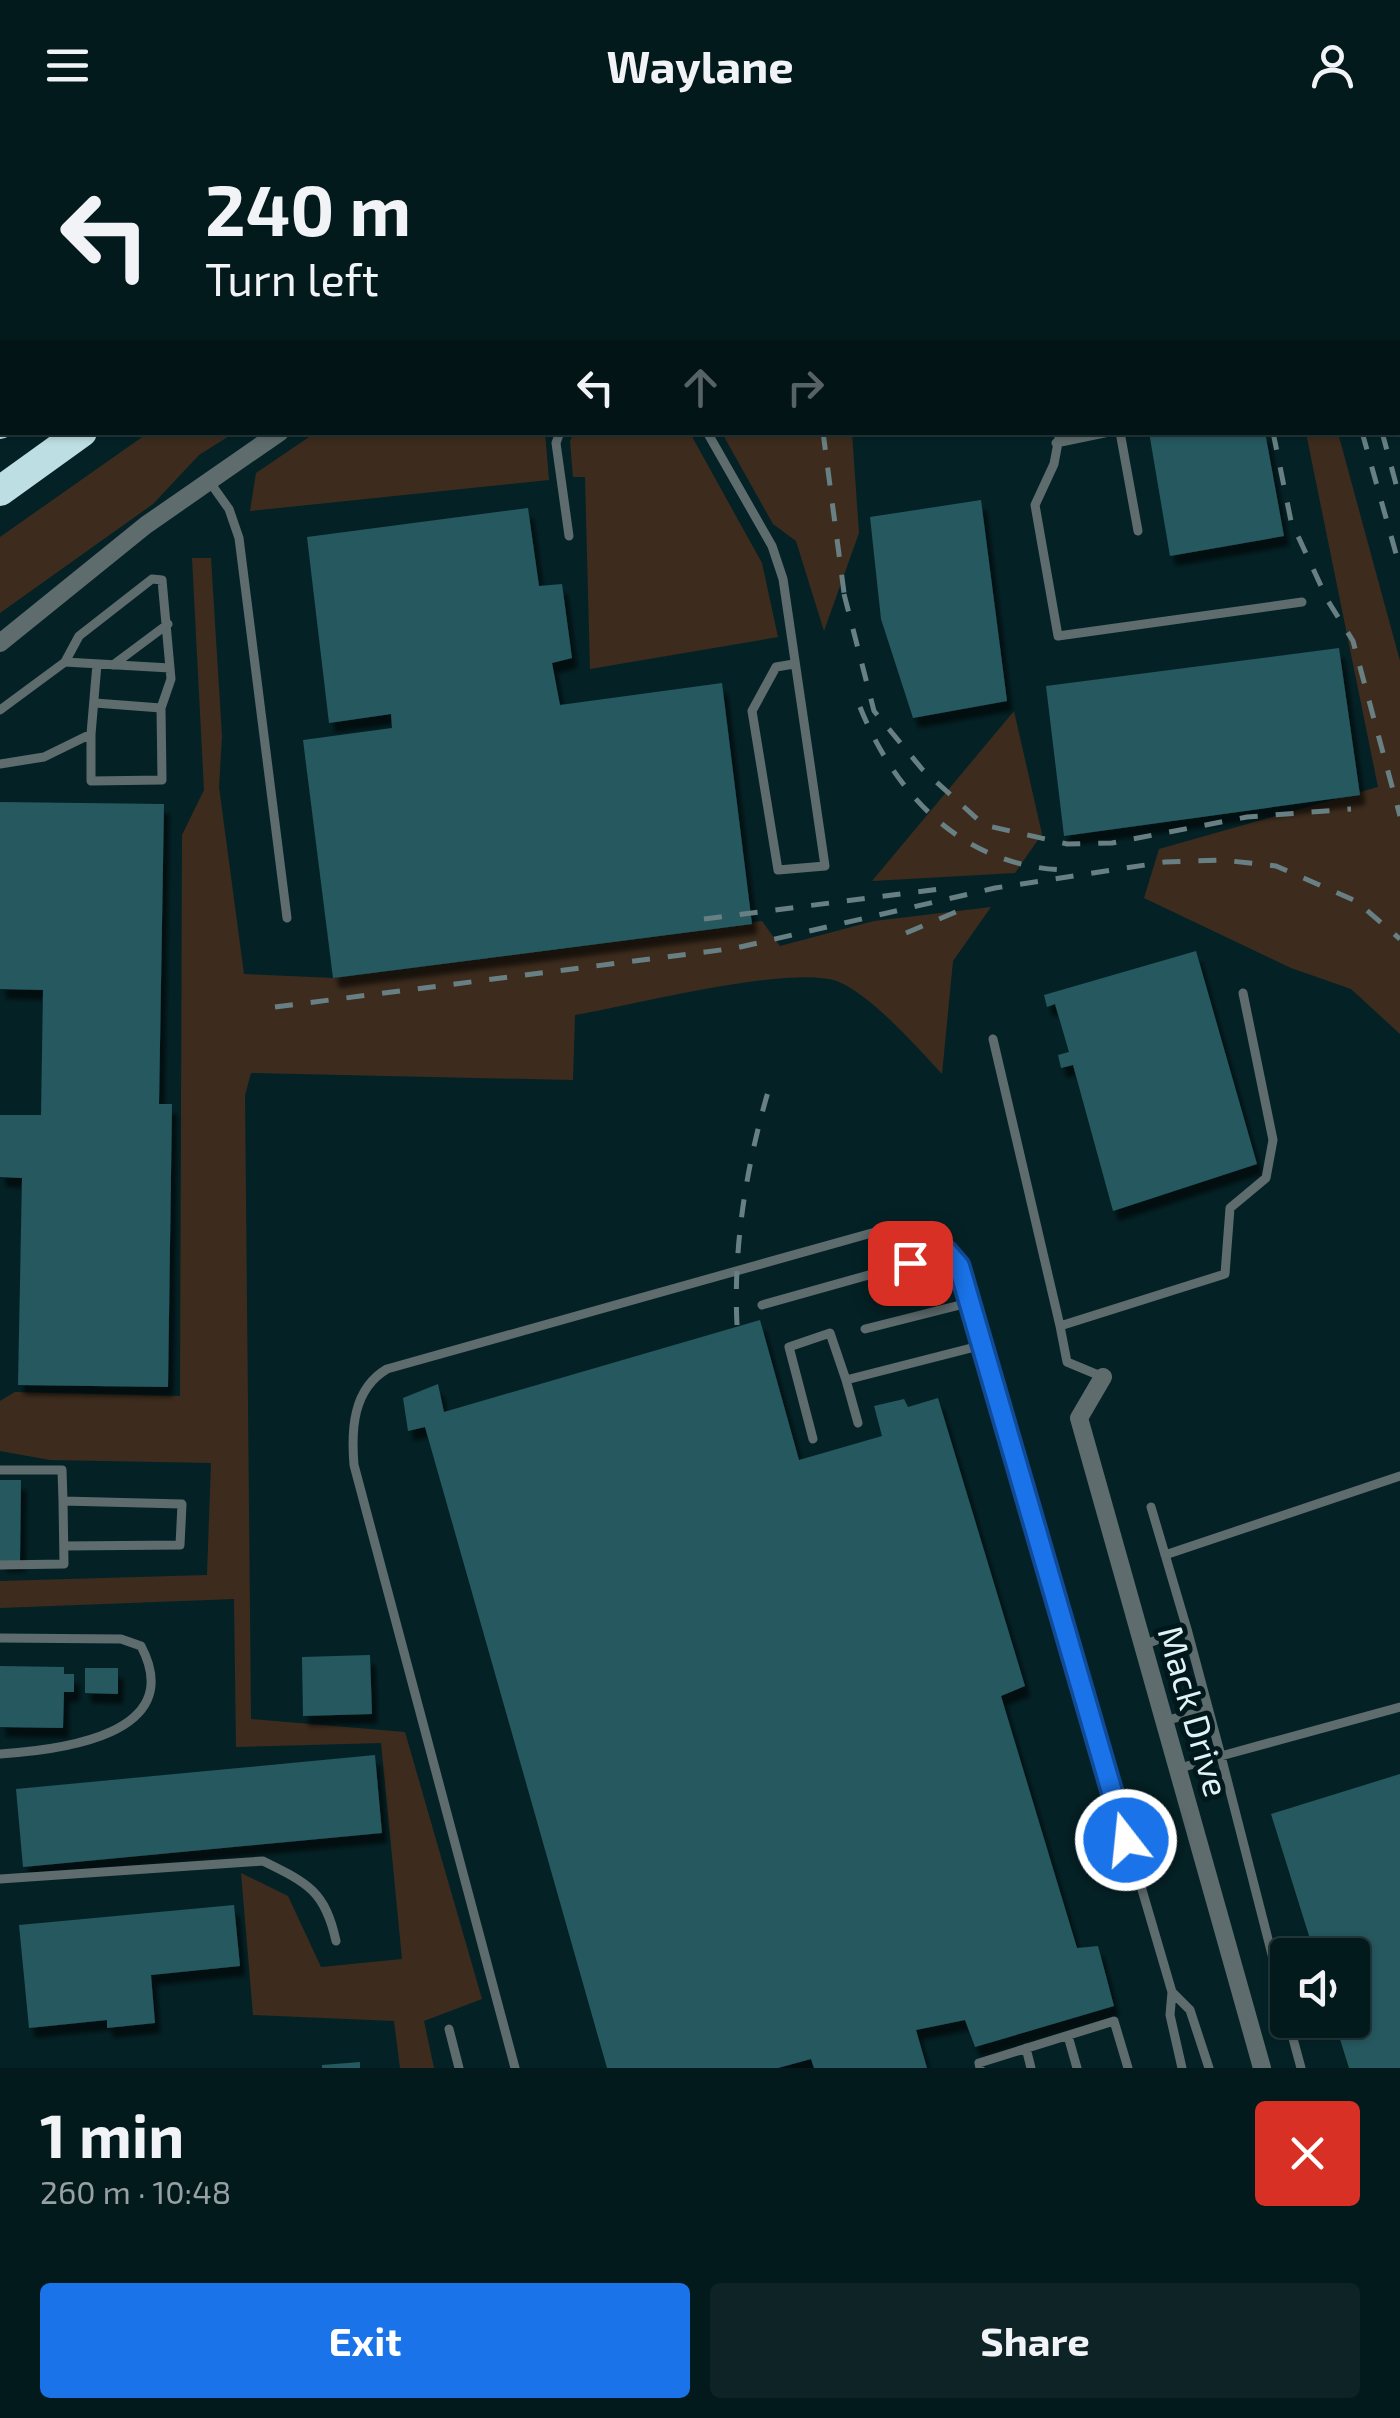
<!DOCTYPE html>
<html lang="en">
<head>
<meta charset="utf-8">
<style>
  :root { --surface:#031a1c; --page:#0d2325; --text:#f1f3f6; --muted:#97a1a3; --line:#24383b; --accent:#1a73e8 }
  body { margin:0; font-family:"Exo 2",sans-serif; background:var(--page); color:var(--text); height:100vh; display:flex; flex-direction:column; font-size:38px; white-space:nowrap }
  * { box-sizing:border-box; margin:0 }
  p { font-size:32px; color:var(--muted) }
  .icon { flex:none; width:55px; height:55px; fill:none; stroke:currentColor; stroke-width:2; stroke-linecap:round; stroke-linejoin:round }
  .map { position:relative; height:1938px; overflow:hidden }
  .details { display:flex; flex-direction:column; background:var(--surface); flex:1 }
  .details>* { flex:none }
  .banner { position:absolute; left:0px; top:0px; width:1400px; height:305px; box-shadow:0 2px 8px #0004,0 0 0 2px var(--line); background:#031a1c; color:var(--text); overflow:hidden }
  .buttons { position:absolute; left:1270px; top:1808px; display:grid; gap:20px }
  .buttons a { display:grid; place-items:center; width:100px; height:100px; border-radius:10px; background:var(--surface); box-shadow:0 2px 8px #0004,0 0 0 2px var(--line); font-size:50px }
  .pin { position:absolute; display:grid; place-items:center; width:85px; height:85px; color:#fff; margin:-42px; border-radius:20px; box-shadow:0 5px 15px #0006 }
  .me { position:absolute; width:110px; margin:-55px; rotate:344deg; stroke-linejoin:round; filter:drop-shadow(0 0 8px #0008) }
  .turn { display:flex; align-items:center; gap:35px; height:210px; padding:0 40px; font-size:45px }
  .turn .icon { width:130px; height:130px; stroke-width:2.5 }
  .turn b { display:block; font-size:70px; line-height:85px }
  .lanes { display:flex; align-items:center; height:95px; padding:0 40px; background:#0003; justify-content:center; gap:50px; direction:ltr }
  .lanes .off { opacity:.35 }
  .round { display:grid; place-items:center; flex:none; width:105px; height:105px; border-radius:10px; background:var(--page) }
  .headline { display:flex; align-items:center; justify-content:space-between; height:170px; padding:0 40px }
  h1 { font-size:60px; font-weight:700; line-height:75px }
  .action { display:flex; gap:20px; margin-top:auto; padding:20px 40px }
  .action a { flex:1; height:115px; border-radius:10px; background:var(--accent); color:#fff; font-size:40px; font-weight:700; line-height:115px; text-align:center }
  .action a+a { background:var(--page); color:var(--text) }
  header { display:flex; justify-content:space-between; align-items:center; height:130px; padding:0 40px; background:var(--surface); font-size:45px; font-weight:700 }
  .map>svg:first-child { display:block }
</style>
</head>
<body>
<header><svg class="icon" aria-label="menu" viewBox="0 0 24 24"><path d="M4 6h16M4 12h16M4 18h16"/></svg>Waylane<svg class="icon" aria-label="person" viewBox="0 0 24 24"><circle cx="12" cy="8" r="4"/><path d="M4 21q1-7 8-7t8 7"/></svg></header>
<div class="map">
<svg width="1400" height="1938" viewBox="0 0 1400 1938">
  <defs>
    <filter id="shadow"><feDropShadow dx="5.5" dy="10" stdDeviation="2.5" flood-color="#0009"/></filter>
  </defs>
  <rect width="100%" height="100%" fill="#042226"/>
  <path fill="#3d2c1d" d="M148 303H234L199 325 153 374 0 483V407Z
    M315 303H545L549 350 250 381 256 343Z
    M574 303H690L762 433 778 507 590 539 585 347H573L570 311Z
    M722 303H852L859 403 824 501 796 411 773 394Z
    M1306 303H1338L1400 531V904L1351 859 1291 838 1144 768 1159 719 1378 657Z
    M192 428H211L222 606 219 657 244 844 334 848 762 791 780 816 874 791 991 777 953 831 942 944C916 916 873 867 839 852 795 833 630 876 575 885L573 950 251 943 245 965 251 1589 405 1602 482 1869 424 1891 434 1938H400L394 1891 253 1885 241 1743 288 1766 321 1837 402 1829 381 1613 236 1617 234 1469 0 1478V1451L207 1445 211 1333 50 1330 0 1321V1271L15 1262 180 1266 182 705 204 660Z
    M1014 581 1042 704 1015 743 872 751Z"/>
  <path fill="#25585e" filter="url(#shadow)" d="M1149 302H1265L1284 406 1170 426Z
    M981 370 1007 571 913 588 881 489 870 387Z
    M528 378 539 456 562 454 572 528 552 533 560 575 722 553 752 794 333 848 303 610 392 598 391 584 329 593 307 407Z
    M1339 518 1360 665 1064 706 1046 556Z
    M0 672 164 674 159 974H172L168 1257 18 1255 22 1048 0 1047V985H41L43 860 0 859Z
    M1196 821 1257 1034 1113 1081 1073 935 1061 938 1058 925 1069 922 1055 874 1047 877 1044 865Z
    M760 1190 799 1330 882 1306 874 1276 904 1269 908 1277 938 1268 1025 1556 1001 1566 1077 1818 1098 1816 1114 1876 975 1917 965 1890 916 1900 927 1938H814L811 1929 778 1938H607L425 1297 408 1301 403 1268 438 1254 444 1282Z
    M0 1350H21L20 1432H0Z
    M370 1525 372 1584 303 1586 302 1527Z
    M0 1536 64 1537V1544H74V1562H64L63 1598 0 1597Z
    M85 1538H118V1564L85 1563Z
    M375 1625 382 1703 23 1737 16 1659Z
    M1400 1644V1938H1349L1334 1890H1352V1825H1315L1271 1684Z
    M234 1775 240 1836 151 1845 155 1893 107 1898V1890L29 1898 19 1795Z
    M360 1932V1938H322V1935Z"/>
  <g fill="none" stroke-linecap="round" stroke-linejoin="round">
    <path stroke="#5f6c6e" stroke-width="9" d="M80 0 85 2
      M1014 0V2
      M241 2 244 0
      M1071 2 1083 0
      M0 118 2 119
      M560 302 556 313 569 406
      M707 302 772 416 783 449 825 736 778 740 752 581 776 537 794 534
      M1060 302 1054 334 1035 375 1058 506 1302 472
      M1120 302 1138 401
      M1056 313 1109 302
      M209 351 229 379 239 408 287 788
      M65 532 170 538
      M113 535 168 494
      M95 573 161 578
      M0 580 65 532 79 506 152 449 162 450 171 549 161 578 162 650 91 651V604L44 627 0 634
      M91 604 97 534
      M993 909 1060 1196
      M762 1175 947 1123
      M865 1199 968 1173
      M1103 1247 1067 1232 1060 1196 1225 1144 1230 1078 1266 1048 1273 1010 1243 863
      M846 1250 858 1293
      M813 1309 789 1217 830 1203 846 1250 979 1216
      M0 1340H62L63 1371
      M1151 1377 1187 1499
      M1165 1425 1400 1346
      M0 1435 64 1434 63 1371 182 1374 180 1415 64 1416
      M0 1508 121 1509 141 1516C188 1605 60 1620 0 1624
      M1143 1515 1187 1499 1221 1626 1400 1577
      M1164 1591 1207 1580
      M1177 1639 1221 1626 1288 1887
      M0 1749 263 1731C308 1753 325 1761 336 1811
      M1172 1862 1170 1885 1182 1938
      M1288 1890 1301 1938
      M449 1899 459 1938
      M1068 1906 1077 1938
      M1026 1918 1031 1938
      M515 1938 354 1335C351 1299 353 1259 387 1239L886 1099C917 1102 938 1113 959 1136L1172 1862 1190 1880 1209 1938
      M980 1938 979 1933 1114 1891 1128 1938"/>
    <path stroke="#5f6c6e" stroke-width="18" d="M714 2 718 0
      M0 513 146 395 280 302
      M1103 1247 1079 1288 1262 1938"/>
    <path stroke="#bddee2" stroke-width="30" d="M412 2 416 0
      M506 2 510 0
      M0 294 2 292
      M0 361 82 302"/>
    <path stroke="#688083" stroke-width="5" stroke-dasharray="18 18" stroke-linecap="butt" d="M781 0 782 2
      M1294 0V2
      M1324 0V2
      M1218 1V2
      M823 302 846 478
      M1273 302 1291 391 1328 471 1353 511 1400 686
      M1362 302 1400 438
      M1382 302 1400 369
      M844 464 874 581 922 639 984 695 1067 714 1112 713 1247 687 1351 679
      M860 577C896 667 965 737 1065 740
      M704 789 940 759
      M906 803 970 776
      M275 877 736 818 995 758 1165 732 1222 730 1276 736 1356 771 1400 809
      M737 1195C733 1115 747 1032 770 955"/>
  </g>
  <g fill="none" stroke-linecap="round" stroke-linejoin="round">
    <defs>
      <path id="route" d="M910 1133 947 1122 959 1136 1126 1710"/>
    </defs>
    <use href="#route" stroke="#114b97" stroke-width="25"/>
    <use href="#route" stroke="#1a73e8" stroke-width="18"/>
  </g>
  <g text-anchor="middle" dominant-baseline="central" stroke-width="10" stroke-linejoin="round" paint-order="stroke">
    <g font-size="35" fill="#e1f2f4" stroke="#00181c">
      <text transform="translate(1195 1581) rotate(74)">Mack Drive</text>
    </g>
  </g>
</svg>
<div class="buttons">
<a><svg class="icon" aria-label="sound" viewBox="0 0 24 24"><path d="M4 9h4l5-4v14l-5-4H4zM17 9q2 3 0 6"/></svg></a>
</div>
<div class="pin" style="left:910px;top:1133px;background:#d93025"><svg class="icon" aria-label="arrive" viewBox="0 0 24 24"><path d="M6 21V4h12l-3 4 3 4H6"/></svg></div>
<svg class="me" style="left:1126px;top:1710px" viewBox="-20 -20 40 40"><circle r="17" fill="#1a73e8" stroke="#fff" stroke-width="3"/><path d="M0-11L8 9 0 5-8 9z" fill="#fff"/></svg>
<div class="banner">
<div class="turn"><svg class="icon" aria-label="left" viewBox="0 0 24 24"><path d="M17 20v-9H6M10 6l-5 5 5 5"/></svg><div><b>240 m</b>Turn left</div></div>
<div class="lanes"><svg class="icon" aria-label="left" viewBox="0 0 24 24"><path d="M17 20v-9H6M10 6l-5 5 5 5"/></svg><svg class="icon off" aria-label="ahead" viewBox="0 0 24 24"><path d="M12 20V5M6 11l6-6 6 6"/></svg><svg class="icon off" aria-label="right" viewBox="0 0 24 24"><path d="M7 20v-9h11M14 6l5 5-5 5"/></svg></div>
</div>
</div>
<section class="details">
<div class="headline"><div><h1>1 min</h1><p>260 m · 10:48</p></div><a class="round" style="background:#d93025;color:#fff"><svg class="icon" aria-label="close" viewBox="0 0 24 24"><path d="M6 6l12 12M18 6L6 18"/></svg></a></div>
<div class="action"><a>Exit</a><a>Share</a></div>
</section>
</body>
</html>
